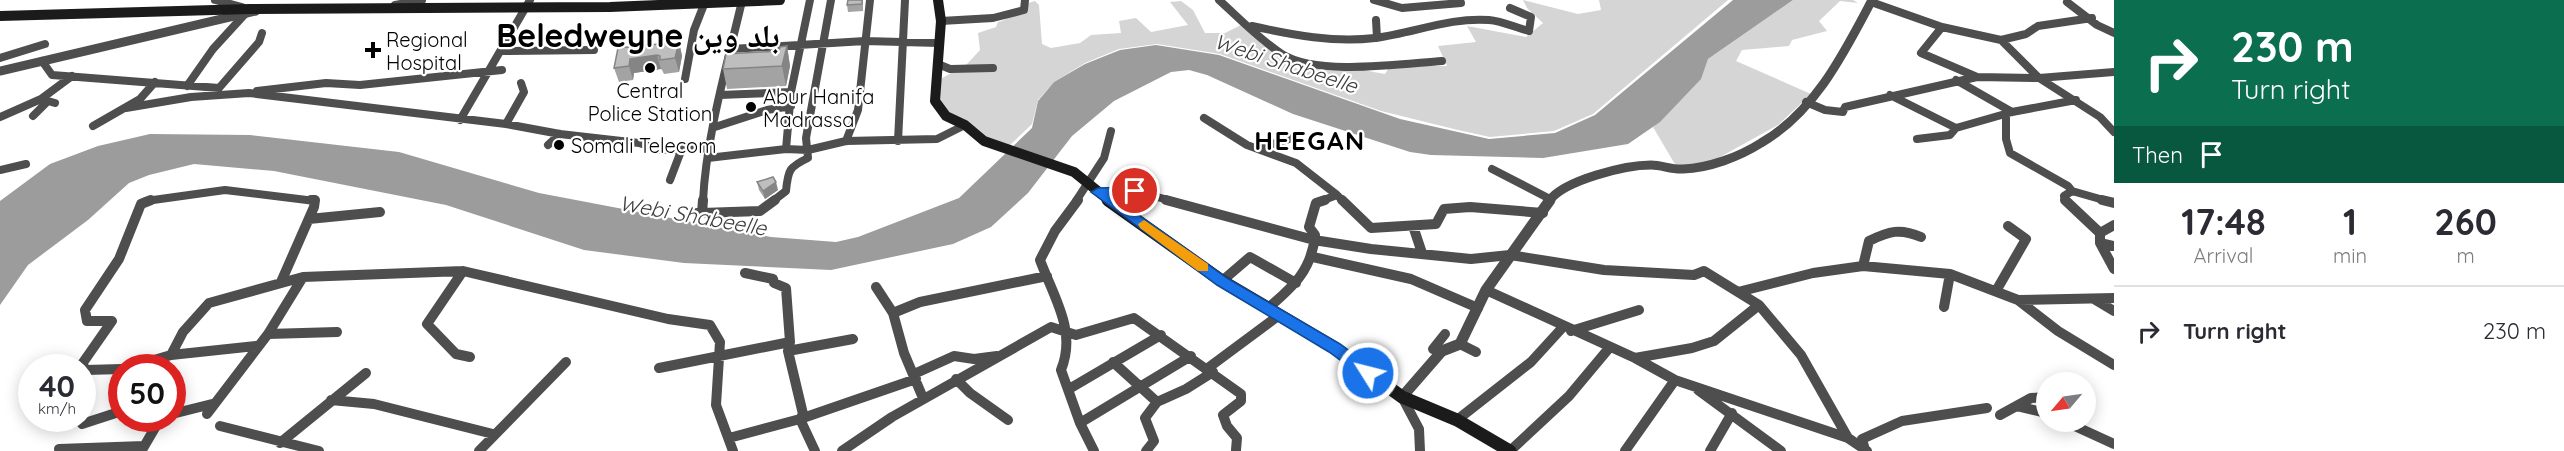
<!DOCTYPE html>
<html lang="en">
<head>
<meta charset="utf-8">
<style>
  :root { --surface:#fff; --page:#f7f7f7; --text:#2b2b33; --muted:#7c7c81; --line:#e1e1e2 }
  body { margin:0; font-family:Quicksand,"Noto Naskh Arabic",sans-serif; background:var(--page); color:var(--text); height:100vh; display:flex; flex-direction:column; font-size:22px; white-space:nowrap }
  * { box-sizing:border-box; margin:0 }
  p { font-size:20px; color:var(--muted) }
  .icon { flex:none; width:33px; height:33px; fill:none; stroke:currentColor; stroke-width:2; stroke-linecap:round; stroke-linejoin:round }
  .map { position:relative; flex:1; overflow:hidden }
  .details { display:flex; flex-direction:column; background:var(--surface); width:450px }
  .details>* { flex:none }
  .guide { background:#0b6e4f; color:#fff; overflow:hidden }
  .needle { width:39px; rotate:241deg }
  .tools { position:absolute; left:2036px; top:372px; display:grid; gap:12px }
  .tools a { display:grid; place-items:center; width:60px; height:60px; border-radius:50%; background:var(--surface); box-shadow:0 3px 15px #0003; font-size:30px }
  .speed { position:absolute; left:18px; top:354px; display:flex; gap:12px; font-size:30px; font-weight:700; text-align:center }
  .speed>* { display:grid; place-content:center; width:78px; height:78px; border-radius:50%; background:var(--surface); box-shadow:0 3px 15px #0003; line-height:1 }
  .speed small { font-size:15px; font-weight:400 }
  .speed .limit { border:9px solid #d22; background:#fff; color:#111 }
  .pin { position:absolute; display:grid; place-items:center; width:51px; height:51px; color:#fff; margin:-26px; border:3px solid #fff; border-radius:50%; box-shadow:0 2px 6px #0007 }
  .me { position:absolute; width:66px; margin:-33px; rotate:306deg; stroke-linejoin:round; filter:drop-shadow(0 0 4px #0008) }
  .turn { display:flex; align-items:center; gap:21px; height:126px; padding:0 18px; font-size:27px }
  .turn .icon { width:78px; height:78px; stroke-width:2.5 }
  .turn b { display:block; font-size:42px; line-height:51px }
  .then { display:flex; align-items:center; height:57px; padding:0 18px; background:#0003; gap:12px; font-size:22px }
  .eta { display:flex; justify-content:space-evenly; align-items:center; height:102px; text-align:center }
  .eta b { font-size:36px; font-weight:700; line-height:42px }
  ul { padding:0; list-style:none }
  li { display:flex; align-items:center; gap:18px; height:90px; padding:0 18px; border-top:2px solid var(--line) }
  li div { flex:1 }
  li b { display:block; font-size:22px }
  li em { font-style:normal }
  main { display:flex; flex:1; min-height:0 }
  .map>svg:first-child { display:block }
</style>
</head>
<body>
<main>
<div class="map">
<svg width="2114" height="451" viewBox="0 0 2114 451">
  <rect width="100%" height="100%" fill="#fff"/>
  <path fill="#d5d5d5" d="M1523 0 1578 14 1601 10 1599 0H1728L1593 114 1554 131 1490 137 1458 130 1381 111 1220 54 1157 44 1119 49 1085 63 1054 82 1038 100 1032 124 1009 146 986 140 936 102 937 81 967 64 980 50 978 33 996 27 998 22C1014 18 1019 4 1035 1L1039 5 1042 44 1051 48 1080 43 1091 35 1121 33 1119 21 1136 18 1151 32 1188 25 1170 2 1181 1 1193 10 1205 33H1225L1243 24 1254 31 1261 44 1275 51 1285 64 1306 72C1327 57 1362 71 1385 74L1390 66H1447L1438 46 1476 42 1467 26 1526 37 1543 23 1527 8Z
    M1793 0H1853L1858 3 1840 1 1819 21 1827 31 1792 40 1789 46 1742 50 1736 61 1811 94 1778 125 1711 162 1676 166 1653 127 1700 79 1708 59Z"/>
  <path fill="#9c9c9c" d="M1733 0H1793L1708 59 1701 79 1660 122 1628 144 1543 158 1431 155 1410 152 1293 114 1207 75 1189 70 1171 72 1114 101 1072 136 1028 193 991 227 953 244 831 270 684 263 584 250 446 205 274 171 194 164 149 175 129 183 88 220 28 265 0 305V201L50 164 98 146 150 134 250 135 399 152 539 193 771 237 836 242 858 237 959 198 1032 128 1038 101 1054 82 1085 64 1120 50 1156 45 1219 55 1400 119 1489 139 1555 133 1595 115Z"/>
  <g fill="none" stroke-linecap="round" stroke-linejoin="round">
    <path stroke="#4e4e4e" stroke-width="8" d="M215 0 242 7
      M1219 0C1239 18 1260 40 1282 54 1317 76 1400 64 1442 61
      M1374 0 1402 8 1461 3
      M1871 2 1942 27 2001 40
      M2067 2 2097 25 2114 33
      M395 5 422 0
      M2092 18 2038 26 2026 34 2001 40 2039 78 2100 117 2114 132
      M1376 20 1377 38
      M941 21 993 18 1024 10 1025 0
      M1252 26C1293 35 1334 43 1375 38 1414 33 1450 17 1489 20 1503 21 1516 28 1529 31L1531 17 1510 8
      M1942 27 1921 53 1977 77
      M731 49 865 41 939 43
      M501 51 594 50
      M0 58 45 44
      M42 61 52 75 219 88 259 42 262 33
      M938 64 950 69 993 68
      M685 79 694 30 705 2
      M1956 80 2012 112
      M187 86 213 49 245 14
      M257 91 326 83 360 85 502 70
      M720 95 791 92
      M1890 95 1956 128
      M41 99 72 76
      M1806 102 1825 110 1843 112 1845 107 1977 77 2039 78 2114 72
      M126 108 191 97 249 93 506 124 560 134 639 143 661 150 711 148
      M2006 114V139L2010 153 2068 186 2072 191 2064 196 2066 201
      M33 116 47 102
      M0 117 41 99 55 103
      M1204 118 1247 145 1296 163 1337 195
      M460 120 530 0
      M506 124 524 92 521 83
      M93 126 140 99 155 82
      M715 127 767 110 791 106
      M1917 139 1950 135 1956 128 2012 112 2076 100
      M846 141 858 110 870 0
      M898 141 905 0
      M548 145 560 134
      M1259 148 1296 137
      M786 149 791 92 810 0
      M708 158 786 149 808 150 846 141 937 139 965 125
      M1492 169 1550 199
      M0 170 26 164
      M670 180 681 151
      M2072 191 2107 201
      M1098 192 1135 191 1172 201
      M146 201 225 190 315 201
      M703 201C706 137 727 65 742 1
      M773 201 786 191C788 170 789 167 808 158L806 138 831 0
      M1076 201 1104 158 1111 131
      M1321 201 1337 195 1343 201"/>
    <path stroke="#4e4e4e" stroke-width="10" d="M1078 200 1055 231 1040 260C1054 298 1077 331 1061 370L1080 423 1094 451
      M1166 200 1314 240 1371 249 1471 259 1510 255 1604 270 1694 275 1704 271 1759 305 1801 355 1848 438
      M1342 200 1371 228 1436 224 1444 209 1470 207 1543 213
      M2065 200 2100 233V243L2114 269
      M2102 200 2114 203
      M697 213H702L703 200
      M702 213 760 211 775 200
      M309 219 380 212
      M1413 226 1422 253
      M2100 233 2114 225
      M2100 243 2114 246
      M1313 257 1411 279 1478 308
      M1863 266 1869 241C1889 231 1900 228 1921 237
      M463 271 427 324 456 354 470 357
      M745 273 773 279 774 283 786 288 790 342 788 351 803 414 800 419 815 451
      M1222 281 1250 257 1296 283
      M281 282 314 207 315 200H311
      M876 287 893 313 904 353 923 398
      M1486 290 1635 358 1675 380 1848 438 1867 451
      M1996 291 2026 239 2008 226
      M1738 292 1813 273 1863 266 1950 274 2018 300 2058 331 2114 365
      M2094 299 2114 311
      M2018 300 2114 298
      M1944 307 1950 274
      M1267 309C1293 287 1312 270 1315 235L1309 227 1316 203 1325 200
      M893 313 920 302 1047 276
      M1571 331 1639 310
      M268 334 337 332
      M1460 344 1476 352
      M1433 349 1445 334
      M788 351 853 339
      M171 355 256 346
      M1635 358 1692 348 1714 341 1759 305
      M1113 362 1157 402
      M127 368 171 355 183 332 209 303 303 277 463 271 668 319 710 325 720 342 716 405 733 451
      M659 368 790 342
      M1208 368 1278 316
      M122 369 86 370 82 364 112 321H87L85 310 119 259 141 204 151 200
      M914 374 954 356 974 359 997 356
      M956 379 970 393 1008 420
      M1069 389 1161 335
      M1698 390 1781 451
      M1402 397 1419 429 1420 451
      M331 400 374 404 493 434
      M2016 406 2046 413
      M172 414 212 404
      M207 414 268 334 303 277
      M2000 415 2031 398 2046 397
      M1457 420 1531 362 1563 327
      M2066 422 2114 444
      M1080 423 1191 356
      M82 424 122 411
      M220 426 319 451
      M729 438 800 419 916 379
      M280 443 366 373
      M59 449 144 446
      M142 450 156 426 166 418
      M1865 450 1862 439 1902 421 1987 408
      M479 451 566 362
      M842 451 892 417 1051 327 1076 335 1134 318 1241 394V401L1223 415 1227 426 1237 438 1236 450
      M1146 451 1154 441 1145 418 1157 402 1186 389 1213 372
      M1510 451 1569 396 1610 347
      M1625 451 1675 380
      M1710 451 1732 413"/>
    <path stroke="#4e4e4e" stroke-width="9" d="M0 71 256 11
      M1549 201C1564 180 1626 165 1651 165 1662 165 1672 170 1683 169 1709 168 1739 157 1761 143 1815 112 1844 53 1872 0"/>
    <path stroke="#4e4e4e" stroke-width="11" d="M1402 397 1442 351 1460 344 1486 290 1550 200"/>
    <path stroke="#1b1b1b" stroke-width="10" d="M938 0 941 21 935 101 946 116 965 125 984 141 1074 172 1110 201
      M0 16 250 9 610 7 780 0"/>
    <path stroke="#1b1b1b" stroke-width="13" d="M1108 200 1222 281 1335 348 1402 397 1457 420 1510 451"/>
  </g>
  <path fill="#a3a3a3" d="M848 0H863V11L848 12 847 5Z
    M679 42 682 56 679 72 664 74 662 70 661 69 634 73 633 80 619 82 614 68Z
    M787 46 790 66 786 86 727 89 723 69 779 51Z
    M757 182 778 190 765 199 759 190Z"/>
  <path fill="#858585" d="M679 42 682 56 679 72 675 58Z
    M787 46 790 66 786 86 782 66Z
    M657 55 661 69 634 73 633 80 629 66 630 59Z
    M776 182 778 190 765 199 763 191Z"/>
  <path fill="#bebebe" stroke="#858585" stroke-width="1.5" d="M848 0H862V4L847 5Z
    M679 42 675 58 660 60V56L657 55 630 59 629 66 614 68 618 48Z
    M787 46 782 66 723 69 726 54 779 51 780 47Z
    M773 177 776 182 763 191 757 182Z"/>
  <path fill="#1a73e8" stroke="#114b97" stroke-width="1.5" d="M1135 187 1142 191 1140 194 1112 196 1227 278 1340 344 1374 369 1376 373 1374 377H1363L1329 352 1217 285 1091 192 1098 188Z"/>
  <path fill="#f59e0b" d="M1144 220 1208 264V271H1198L1140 228 1138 224Z"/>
  <g fill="#000" stroke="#fff" stroke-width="2">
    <path d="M370 41h6v6h6v6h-6v6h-6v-6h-6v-6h6z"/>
    <circle cx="650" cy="68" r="6"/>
    <circle cx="751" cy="107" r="6"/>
    <circle cx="559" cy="145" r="6"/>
  </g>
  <g text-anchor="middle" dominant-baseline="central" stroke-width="4.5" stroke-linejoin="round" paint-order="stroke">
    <g font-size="20" fill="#000" stroke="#fff" text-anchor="start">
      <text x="386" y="39">Regional<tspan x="386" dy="23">Hospital</tspan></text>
      <text x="650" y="90" text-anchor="middle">Central<tspan x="650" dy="23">Police Station</tspan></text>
      <text x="763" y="96">Abur Hanifa<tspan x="763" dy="23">Madrassa</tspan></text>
      <text x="571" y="145">Somali Telecom</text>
    </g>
    <g font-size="21" font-style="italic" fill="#3d3d3d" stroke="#fff">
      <text transform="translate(1286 63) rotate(18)">Webi Shabeelle</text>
      <text transform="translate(693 215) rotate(10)">Webi Shabeelle</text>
    </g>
    <g font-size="26" font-weight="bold" letter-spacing="1.5" fill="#000" stroke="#fff">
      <text x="1310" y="140">HEEGAN</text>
    </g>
    <g font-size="32" font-weight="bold" fill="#000" stroke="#fff">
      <text x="638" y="35">Beledweyne بلد وين</text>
    </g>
  </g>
</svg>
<div class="tools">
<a><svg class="needle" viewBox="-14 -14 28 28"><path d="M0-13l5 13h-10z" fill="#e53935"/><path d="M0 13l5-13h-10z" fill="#7c7c81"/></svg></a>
</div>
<div class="speed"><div>40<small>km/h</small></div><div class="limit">50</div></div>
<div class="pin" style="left:1135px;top:191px;background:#d93025"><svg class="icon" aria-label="arrive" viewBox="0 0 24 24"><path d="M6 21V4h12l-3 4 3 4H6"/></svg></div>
<svg class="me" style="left:1368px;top:373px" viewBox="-20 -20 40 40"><circle r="17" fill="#1a73e8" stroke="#fff" stroke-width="3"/><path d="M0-11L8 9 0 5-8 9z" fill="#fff"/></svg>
</div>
<section class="details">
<div class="guide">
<div class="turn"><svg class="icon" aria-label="right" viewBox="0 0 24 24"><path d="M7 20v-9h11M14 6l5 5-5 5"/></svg><div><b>230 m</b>Turn right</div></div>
<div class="then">Then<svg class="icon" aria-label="arrive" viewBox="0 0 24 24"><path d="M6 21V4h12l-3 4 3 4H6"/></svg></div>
</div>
<div class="eta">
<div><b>17:48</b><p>Arrival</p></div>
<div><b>1</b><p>min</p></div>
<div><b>260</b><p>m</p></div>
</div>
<ul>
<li><svg class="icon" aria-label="right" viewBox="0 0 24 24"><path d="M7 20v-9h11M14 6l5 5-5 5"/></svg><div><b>Turn right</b></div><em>230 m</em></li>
</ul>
</section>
</main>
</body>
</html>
